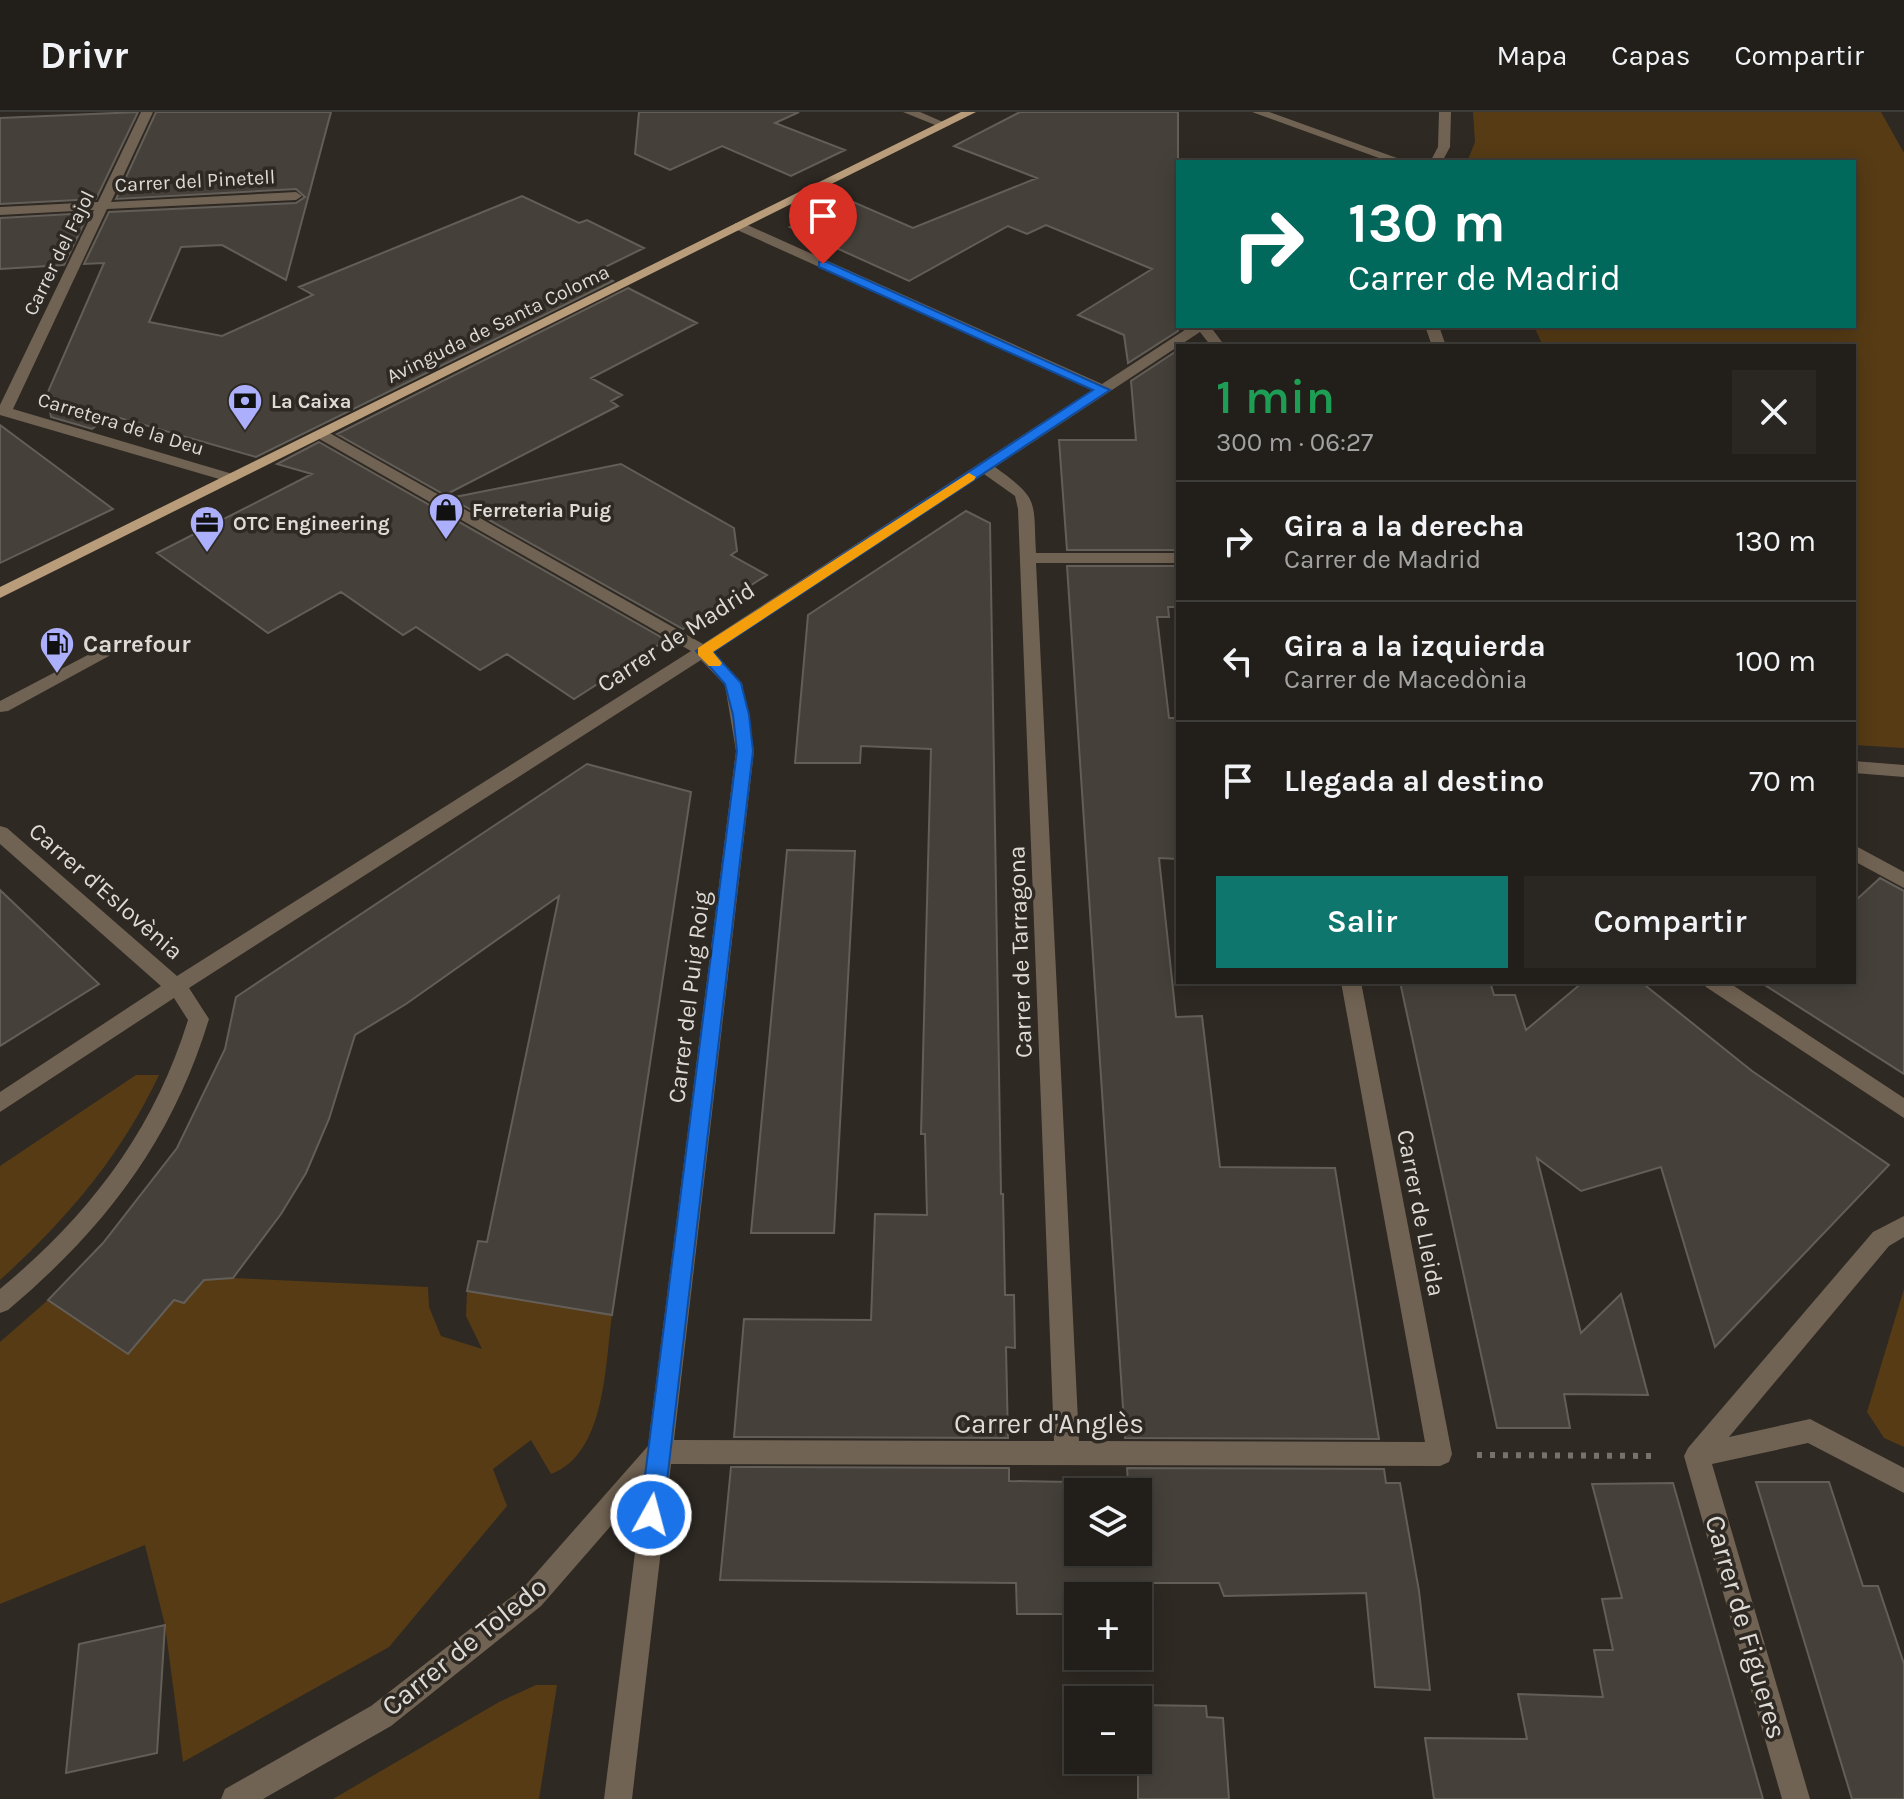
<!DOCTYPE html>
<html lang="es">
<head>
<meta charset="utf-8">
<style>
  :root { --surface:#221f1a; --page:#2a2723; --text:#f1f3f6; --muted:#a2a2a2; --line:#3f3d39; --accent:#0f766e }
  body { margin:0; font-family:Karla,sans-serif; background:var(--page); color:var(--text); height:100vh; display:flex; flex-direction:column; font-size:30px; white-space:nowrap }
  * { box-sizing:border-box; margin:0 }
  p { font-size:26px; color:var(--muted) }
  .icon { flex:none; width:44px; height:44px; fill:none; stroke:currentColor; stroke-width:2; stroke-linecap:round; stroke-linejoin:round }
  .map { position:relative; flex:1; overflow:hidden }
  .details { position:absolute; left:1176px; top:232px; width:680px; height:640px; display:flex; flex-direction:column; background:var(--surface); border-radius:0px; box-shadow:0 4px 20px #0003,0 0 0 2px var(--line) }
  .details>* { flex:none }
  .top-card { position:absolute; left:1176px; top:48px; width:680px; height:168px; border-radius:0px; box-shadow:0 4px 20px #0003,0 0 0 2px var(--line); background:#00695c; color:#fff; overflow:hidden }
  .controls { position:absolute; left:1064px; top:1366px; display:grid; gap:16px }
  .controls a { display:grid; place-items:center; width:88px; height:88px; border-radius:0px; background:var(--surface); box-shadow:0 4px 20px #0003,0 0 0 2px var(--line); font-size:40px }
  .pin { position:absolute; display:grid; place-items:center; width:68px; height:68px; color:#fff; margin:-82px -34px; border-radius:50% 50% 50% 0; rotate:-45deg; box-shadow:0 0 8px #0007 }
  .pin .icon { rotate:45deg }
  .me { position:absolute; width:88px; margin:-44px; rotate:7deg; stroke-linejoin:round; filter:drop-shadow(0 0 6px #0008) }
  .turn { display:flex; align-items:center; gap:28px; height:168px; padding:0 40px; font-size:36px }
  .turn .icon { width:104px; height:104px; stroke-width:2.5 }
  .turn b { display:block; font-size:56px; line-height:68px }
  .round { display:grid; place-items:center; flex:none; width:84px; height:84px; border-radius:0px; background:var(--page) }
  .summary { display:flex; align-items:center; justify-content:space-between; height:136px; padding:0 40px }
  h1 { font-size:48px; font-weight:600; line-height:60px; color:#1e9e55 }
  .action { display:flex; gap:16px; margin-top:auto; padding:16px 40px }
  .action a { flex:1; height:92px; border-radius:0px; background:var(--accent); color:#fff; font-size:32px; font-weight:600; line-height:92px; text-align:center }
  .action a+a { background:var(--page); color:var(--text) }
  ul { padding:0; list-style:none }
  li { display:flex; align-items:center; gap:24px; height:120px; padding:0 40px; border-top:2px solid var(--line) }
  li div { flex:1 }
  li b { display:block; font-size:30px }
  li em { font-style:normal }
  header { display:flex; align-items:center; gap:48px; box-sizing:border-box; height:112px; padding:0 40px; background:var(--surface); border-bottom:2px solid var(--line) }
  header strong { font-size:38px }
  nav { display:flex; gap:44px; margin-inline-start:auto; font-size:28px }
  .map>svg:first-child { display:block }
</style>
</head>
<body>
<header>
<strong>Drivr</strong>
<nav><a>Mapa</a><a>Capas</a><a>Compartir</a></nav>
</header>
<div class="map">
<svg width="1904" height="1687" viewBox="0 0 1904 1687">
  <rect width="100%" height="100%" fill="#2e2923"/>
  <path fill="#563b15" d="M1473 0H1881L1904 41V636L1854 633V234H1543L1534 214H1854V50H1467L1475 30Z
    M136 963H159C121 1044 66 1108 0 1168V1054Z
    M233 1166 428 1175 429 1195 441 1224 482 1237 466 1204 467 1179 612 1203C605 1252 606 1342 551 1362L531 1328 493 1357 507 1394 389 1535 183 1650 165 1513 145 1433 0 1492V1230L48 1188 128 1242 174 1188 184 1191 204 1168Z
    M1904 1177V1335L1884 1326 1867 1300Z
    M536 1573H557L539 1687H333L499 1590Z"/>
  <path fill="#45403a" stroke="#635e57" stroke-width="2" fill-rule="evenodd" d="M138 0 96 87 0 92V6Z
    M156 0H331L286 168 222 133 181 135 149 210 222 224 313 183 299 175 522 84 579 111 587 108 644 136 595 160 613 169 256 345 110 303 92 317 51 305 47 282 104 151 84 152 109 100 296 91 305 85 296 77 116 87Z
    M639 0H799L775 11 845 38 791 64 722 34 670 58 635 42Z
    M1020 0H1178V219L1128 251 1124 223 1078 203 1152 157 1046 113 1027 122 1008 114 909 169 790 115 851 89 913 116 1037 66 954 34Z
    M89 101 64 153 0 157V106Z
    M628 176 697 211 591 266 622 283 611 289 618 294 445 383 337 322Z
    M1178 238V438H1067L1059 328H1136L1131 269Z
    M0 313 113 397 0 451Z
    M319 330 666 528 574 587 507 542 480 558 416 515 403 523 341 480 268 521 157 441 312 362 277 352Z
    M621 352 734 416 737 439 731 443 767 463 683 517 450 386Z
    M966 399 990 411 1001 1082H1003L1005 1183H1014L1015 1236 1006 1235 1008 1326 734 1325 744 1207 871 1208 875 1102 927 1103 925 1022H921L931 637 861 634 860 651H795L808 503Z
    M1067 454H1178V495H1168L1169 505H1157L1169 606H1178V747L1159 746 1176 905 1202 904 1220 1055 1335 1056 1379 1327 1125 1326Z
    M587 652 691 680 612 1203 467 1179 478 1129 487 1130 559 784 406 892 355 923 329 1007 306 1061 281 1102 233 1166 204 1168 184 1191 174 1188 128 1242 48 1188 103 1131 177 1036 225 937 236 885Z
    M787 738 855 739 834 1121H751Z
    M1880 766 1904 779V962L1760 870H1854V790Z
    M0 778 99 872 0 934Z
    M1400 870H1490L1494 883H1515L1526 918 1583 870H1641L1752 959 1889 1053 1715 1235 1661 1055 1581 1079 1537 1046 1581 1221 1621 1182 1648 1283 1564 1282 1570 1316H1497Z
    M731 1355 1009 1356V1369L1128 1371 1127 1356 1384 1357 1386 1371H1400L1419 1479 1430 1578 1375 1575 1366 1481 1224 1484 1219 1471H1121L1122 1484H1078V1502H1017L1016 1471 720 1468ZM1078 1380H1138V1440H1078Z
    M1756 1370H1829L1863 1474H1878L1904 1552V1687H1852Z
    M1673 1371 1763 1687H1434L1425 1626 1527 1627 1518 1582 1603 1585 1594 1538H1613L1602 1487 1622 1486 1592 1372Z
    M165 1513 157 1641 66 1661 79 1532Z
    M1138 1593 1206 1594 1207 1605 1223 1606 1229 1687H1138Z"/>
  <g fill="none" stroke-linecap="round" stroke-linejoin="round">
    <path stroke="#76726d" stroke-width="6" stroke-dasharray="5 8" stroke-linecap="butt" d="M1477 1343 1659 1344"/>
    <path fill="#716353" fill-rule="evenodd" d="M141 0H153L111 90 296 80 302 84 296 88 107 97 13 297 236 363V369H226L0 303V293L94 98 0 103V95L98 90Z
      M903 0H920L950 13 940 15Z
      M1252 0H1269L1408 50H1390Z
      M1439 0H1451L1450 35 1442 50H1430L1438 35Z
      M735 111H743L1102 272 1191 214H1210L1225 234H1211L1200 220 995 355C1040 388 1033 387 1036 441H1178V451H1036L1079 1329 1425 1330 1341 870H1361L1452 1342 1449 1350 1440 1354 671 1352 632 1687H604L643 1377 541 1494 391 1614 263 1687H221L225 1677 371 1594 523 1476 648 1334 736 639 725 573 701 548 189 876 209 907C172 1029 105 1116 8 1198L0 1201V1177C90 1102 153 1020 188 908L174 886 0 1000V980L161 874 0 732V714L7 716 177 864 691 539 316 325V319H326L703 532 1092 278 735 117ZM984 362 1015 384 1018 397 1054 1329 674 1328 754 639 742 571 713 540Z
      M1425 214H1439L1446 234H1432Z
      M103 535 109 536 111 540 109 544 8 599 0 600V589Z
      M1854 649 1904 653V665L1854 661Z
      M1854 733 1904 760V776L1854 749Z
      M1703 870H1728L1904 986V1006L1706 875Z
      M1904 1104V1125L1889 1134 1729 1325 1810 1307 1904 1356V1381L1808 1331 1712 1352 1810 1687H1782L1684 1344 1688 1336 1873 1120Z"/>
    <path fill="#b99c7a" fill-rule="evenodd" d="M961 0H976L0 486V475Z"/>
  </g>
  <path fill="#1a73e8" stroke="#114b97" stroke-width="2" d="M819 150H827L1110 278 713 540 741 571 749 603 753 639 663 1403 659 1411 651 1414 643 1411 640 1403 737 639 733 603 725 572 696 539 1093 278 819 155Z"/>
  <path fill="#f59e0b" d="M969 361 976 365 974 368 713 540 722 551 720 554H709L698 543V536Z"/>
  <defs>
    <symbol id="bank-pin" viewBox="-11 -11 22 30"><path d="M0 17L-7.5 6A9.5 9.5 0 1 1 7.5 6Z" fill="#acaffb" stroke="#2e2923"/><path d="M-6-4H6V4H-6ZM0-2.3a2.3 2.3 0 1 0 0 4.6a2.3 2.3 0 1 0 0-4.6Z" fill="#111"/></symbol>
    <symbol id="shop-pin" viewBox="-11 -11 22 30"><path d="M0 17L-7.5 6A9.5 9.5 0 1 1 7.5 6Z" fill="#acaffb" stroke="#2e2923"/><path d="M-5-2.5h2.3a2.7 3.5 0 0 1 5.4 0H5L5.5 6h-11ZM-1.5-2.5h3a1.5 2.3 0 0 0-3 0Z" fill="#111"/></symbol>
    <symbol id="office-pin" viewBox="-11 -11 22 30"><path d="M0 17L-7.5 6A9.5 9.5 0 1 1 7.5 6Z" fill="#acaffb" stroke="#2e2923"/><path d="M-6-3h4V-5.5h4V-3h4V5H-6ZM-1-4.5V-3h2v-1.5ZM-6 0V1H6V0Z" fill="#111"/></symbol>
    <symbol id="fuel-pin" viewBox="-11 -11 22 30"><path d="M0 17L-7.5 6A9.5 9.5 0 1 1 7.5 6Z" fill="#acaffb" stroke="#2e2923"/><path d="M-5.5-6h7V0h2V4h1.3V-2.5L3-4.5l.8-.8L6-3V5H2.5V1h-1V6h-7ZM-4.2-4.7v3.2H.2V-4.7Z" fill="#111"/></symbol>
  </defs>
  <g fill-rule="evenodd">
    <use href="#bank-pin" x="225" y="269" width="40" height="54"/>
    <use href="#shop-pin" x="426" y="378" width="40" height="54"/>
    <use href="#office-pin" x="187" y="391" width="40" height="54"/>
    <use href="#fuel-pin" x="37" y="512" width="40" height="54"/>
  </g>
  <g text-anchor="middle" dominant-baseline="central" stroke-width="7" stroke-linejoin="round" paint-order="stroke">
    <g font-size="20" fill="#dedbd7" stroke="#2e2923">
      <text transform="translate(195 69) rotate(-3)">Carrer del Pinetell</text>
      <text transform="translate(59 141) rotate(-64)">Carrer del Fajol</text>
      <text transform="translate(498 212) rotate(-26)">Avinguda de Santa Coloma</text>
      <text transform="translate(121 312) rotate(17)">Carretera de la Deu</text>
    </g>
    <g font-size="20" font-weight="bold" fill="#dedbd7" stroke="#2e2923" text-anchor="start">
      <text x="271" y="289">La Caixa</text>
      <text x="472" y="398">Ferreteria Puig</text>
      <text x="233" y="411">OTC Engineering</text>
    </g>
    <g font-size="24" fill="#dedbd7" stroke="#2e2923">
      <text transform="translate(676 525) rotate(-33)">Carrer de Madrid</text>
      <text transform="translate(106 779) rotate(41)">Carrer d'Eslovènia</text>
      <text transform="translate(1020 840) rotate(-92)">Carrer de Tarragona</text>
      <text transform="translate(689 885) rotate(-83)">Carrer del Puig Roig</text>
      <text transform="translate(1421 1101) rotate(79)">Carrer de Lleida</text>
    </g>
    <g font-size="24" font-weight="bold" fill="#dedbd7" stroke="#2e2923" text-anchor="start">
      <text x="83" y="532">Carrefour</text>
    </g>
    <g font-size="28" fill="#dedbd7" stroke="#2e2923">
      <text x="1049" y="1311">Carrer d'Anglès</text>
      <text transform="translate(1746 1515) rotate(74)">Carrer de Figueres</text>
      <text transform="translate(464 1534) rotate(-39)">Carrer de Toledo</text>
    </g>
  </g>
</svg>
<div class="controls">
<a><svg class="icon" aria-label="layers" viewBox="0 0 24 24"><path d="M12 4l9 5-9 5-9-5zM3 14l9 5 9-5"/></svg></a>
<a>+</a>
<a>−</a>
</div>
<div class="pin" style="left:823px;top:152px;background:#d93025"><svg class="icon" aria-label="arrive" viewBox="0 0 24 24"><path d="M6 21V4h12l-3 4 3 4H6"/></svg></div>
<svg class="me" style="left:651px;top:1403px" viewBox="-20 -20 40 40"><circle r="17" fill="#1a73e8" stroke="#fff" stroke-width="3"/><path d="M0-11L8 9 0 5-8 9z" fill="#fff"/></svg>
<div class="top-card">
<div class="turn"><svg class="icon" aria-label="right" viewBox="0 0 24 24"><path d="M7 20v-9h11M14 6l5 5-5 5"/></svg><div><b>130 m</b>Carrer de Madrid</div></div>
</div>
<section class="details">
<div class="summary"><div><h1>1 min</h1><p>300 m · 06:27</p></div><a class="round"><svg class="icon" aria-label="close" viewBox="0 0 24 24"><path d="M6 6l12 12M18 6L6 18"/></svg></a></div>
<ul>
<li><svg class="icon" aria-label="right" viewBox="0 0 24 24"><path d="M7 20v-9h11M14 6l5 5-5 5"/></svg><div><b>Gira a la derecha</b><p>Carrer de Madrid</p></div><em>130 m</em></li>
<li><svg class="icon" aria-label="left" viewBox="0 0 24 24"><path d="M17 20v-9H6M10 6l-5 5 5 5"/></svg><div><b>Gira a la izquierda</b><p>Carrer de Macedònia</p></div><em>100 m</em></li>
<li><svg class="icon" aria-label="arrive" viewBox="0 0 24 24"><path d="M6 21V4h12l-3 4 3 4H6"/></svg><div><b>Llegada al destino</b></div><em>70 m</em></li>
</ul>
<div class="action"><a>Salir</a><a>Compartir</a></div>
</section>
</div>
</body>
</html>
